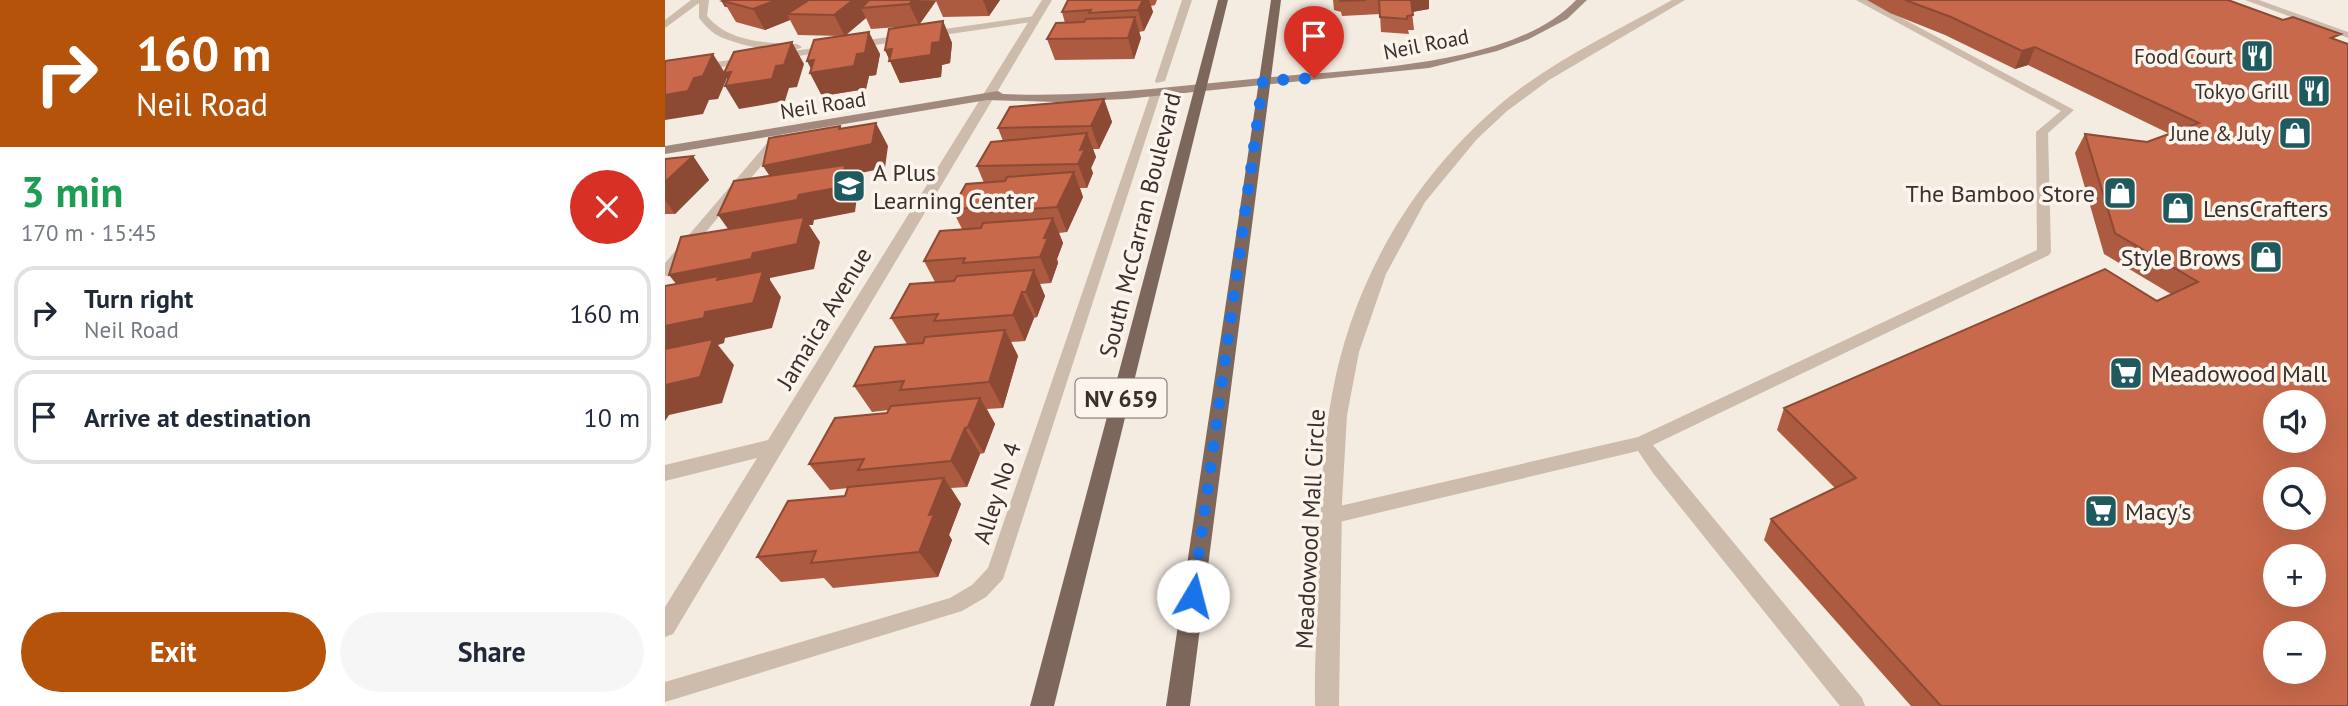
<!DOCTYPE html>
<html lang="en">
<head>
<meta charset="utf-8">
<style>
  :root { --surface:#fff; --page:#f6f6f7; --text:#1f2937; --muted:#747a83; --line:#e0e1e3; --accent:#b45309 }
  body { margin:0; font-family:"PT Sans",sans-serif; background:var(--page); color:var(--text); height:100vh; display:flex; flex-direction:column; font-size:26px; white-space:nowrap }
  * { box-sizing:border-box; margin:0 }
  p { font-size:23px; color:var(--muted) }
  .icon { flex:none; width:38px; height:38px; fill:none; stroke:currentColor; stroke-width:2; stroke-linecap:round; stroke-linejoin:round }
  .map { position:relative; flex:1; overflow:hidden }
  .panel { display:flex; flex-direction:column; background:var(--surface); width:665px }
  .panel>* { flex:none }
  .guide { background:#b45309; color:#fff; overflow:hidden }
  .controls { position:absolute; left:1598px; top:390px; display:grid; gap:14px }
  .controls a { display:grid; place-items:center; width:63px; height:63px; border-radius:50%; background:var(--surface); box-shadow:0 7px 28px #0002; font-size:35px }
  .pin { position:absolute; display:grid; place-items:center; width:60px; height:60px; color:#fff; margin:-72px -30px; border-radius:50% 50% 50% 0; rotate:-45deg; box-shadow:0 0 7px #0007 }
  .pin .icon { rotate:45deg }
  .me { position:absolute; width:77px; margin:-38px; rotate:8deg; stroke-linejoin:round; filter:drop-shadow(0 0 5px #0008) }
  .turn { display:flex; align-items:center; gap:24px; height:147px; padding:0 21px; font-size:32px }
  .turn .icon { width:91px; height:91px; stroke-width:2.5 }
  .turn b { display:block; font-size:49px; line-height:60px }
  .round { display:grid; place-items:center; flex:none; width:74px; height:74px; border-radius:37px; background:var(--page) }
  .summary { display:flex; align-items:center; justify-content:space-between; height:119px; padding:0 21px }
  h1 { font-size:42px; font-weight:700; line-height:52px; color:#1e9e55 }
  .cta { display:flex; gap:14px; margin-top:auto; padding:14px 21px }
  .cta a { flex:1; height:80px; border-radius:42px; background:var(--accent); color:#fff; font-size:28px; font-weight:700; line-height:80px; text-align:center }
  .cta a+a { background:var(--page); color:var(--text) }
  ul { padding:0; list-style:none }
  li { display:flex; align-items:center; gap:21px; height:94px; margin:0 14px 10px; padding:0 7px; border:4px solid var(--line); border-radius:21px }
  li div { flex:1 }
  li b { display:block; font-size:26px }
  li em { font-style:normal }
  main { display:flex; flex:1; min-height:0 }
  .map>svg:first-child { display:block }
</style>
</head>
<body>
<main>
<section class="panel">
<div class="guide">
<div class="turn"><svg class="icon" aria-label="right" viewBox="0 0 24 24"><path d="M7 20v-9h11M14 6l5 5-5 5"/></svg><div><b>160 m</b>Neil Road</div></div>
</div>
<div class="summary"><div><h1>3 min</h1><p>170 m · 15:45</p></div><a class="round" style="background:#d93025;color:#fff"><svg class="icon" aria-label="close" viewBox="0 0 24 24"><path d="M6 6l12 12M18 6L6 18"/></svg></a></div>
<ul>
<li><svg class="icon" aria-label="right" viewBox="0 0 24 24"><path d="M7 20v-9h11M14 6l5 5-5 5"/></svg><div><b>Turn right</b><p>Neil Road</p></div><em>160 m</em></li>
<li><svg class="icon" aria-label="arrive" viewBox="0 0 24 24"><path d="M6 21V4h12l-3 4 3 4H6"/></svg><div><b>Arrive at destination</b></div><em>10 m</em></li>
</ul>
<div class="cta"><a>Exit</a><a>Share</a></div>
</section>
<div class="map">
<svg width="1683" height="706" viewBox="0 0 1683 706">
  <rect width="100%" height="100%" fill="#f4ebe1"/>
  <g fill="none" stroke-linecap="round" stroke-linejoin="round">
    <path fill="#cdbbac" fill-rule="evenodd" d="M26 0H44L42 16C64 42 100 43 132 44L137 47C122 57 66 44 50 34 43 29 39 24 34 18V3L0 28V20Z
      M517 0H527L500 81 491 83 490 81Z
      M1191 0H1203L1409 110 1383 133 1386 252 1384 255 988 445 1197 698 1200 706H1175L988 473 973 451 666 524 659 521 657 516 659 511 666 508 973 437 1372 250 1371 132 1396 111Z
      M1580 0H1594L1683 32V38Z
      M370 16 373 17V21L189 48 184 45 189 42Z
      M164 46 169 49 168 51 113 59 108 56 113 53Z
      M84 57 88 58V62L0 76V70Z
      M491 89 496 92 338 579 321 597 297 611 0 702V682L285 598 307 585 323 568 486 92Z
      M113 134 117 135V141L5 275 0 276V263L109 135Z"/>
    <path fill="#cdbbac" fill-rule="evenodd" d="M377 0H387L8 634 0 637V607L92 458 0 481V465L103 440Z
      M1007 0H1020L884 80 842 111 812 139 760 202 721 274 694 352 682 415 677 502 674 706H650C649 660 653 614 654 569 656 511 656 452 667 395 687 283 746 181 832 107 883 63 948 33 1007 0Z"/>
    <path fill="#a18a7d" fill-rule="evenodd" d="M911 0H922L902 19 864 39 832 51 764 68 461 99 392 102 322 100 0 154V146L333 91 338 94C425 98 511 86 598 78 685 69 848 68 911 0Z"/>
    <path fill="#7d675c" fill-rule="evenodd" d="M553 0H563L389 706H365Z
      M606 0H616L525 706H501Z"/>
  </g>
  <path fill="#ac5a40" d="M56 0H335L324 16 278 17 271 1 254 25 278 21 287 43 285 63 277 65 276 77 235 83 220 50 247 26 206 29 201 18 180 35 215 54 211 75 204 76 201 89 157 96 145 73 177 36 133 35 125 20 100 30 71 22 62 7H60Z
    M403 0H492L490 5 486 6 488 12 479 31 474 32 476 38 469 59 390 60 382 39 400 23 397 12Z
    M668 0H764V9L747 12 749 30H743L744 34 716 32 715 14 677 16 676 12 669 10Z
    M1202 0H1563L1672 40 1683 706H1246L1099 540 1106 519 1170 488 1112 430 1119 408 1492 301 1506 294 1439 254 1410 153 1420 134 1482 142 1505 134 1363 65 1350 69 1280 35 1225 13Z
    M439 99 447 122 434 149H428L431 157 426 168 428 173 422 188H415L418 197 402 232 394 233 398 243 392 259 393 263 386 283 375 284 380 296 372 317 369 318 360 341 346 342 353 356 338 408 322 409 330 424 319 453 315 454 302 487 286 488 296 504 284 535 287 540 273 577 168 588 159 578 116 582 92 557 180 496 183 488 165 490 144 464 222 413 224 410 207 412 189 386 242 344 226 318 270 282 259 261 297 229 287 209 319 183 312 166 338 141 333 128Z
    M28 156 44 180 10 214H0V159Z"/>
  <path fill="#8c4a34" d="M56 0H104L58 1 62 7H60Z
    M111 0H163L122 14 125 20 100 30 88 9Z
    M188 0H208L196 8 201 18 180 36 169 15Z
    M248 0 271 1 254 25 244 4Z
    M318 0H335L324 16Z
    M478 0H484L488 12 479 31 473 10Z
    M746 0H764V9L747 12Z
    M470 17 476 38 469 59 463 38Z
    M278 21 287 43 285 63 277 65 276 77 235 83 220 50 267 43Z
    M204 32 215 54 211 75 204 76 201 89 157 96 145 73H148L142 61Z
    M127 42 139 64 132 87 124 88 120 101 74 109 60 86 66 85 62 78 53 99 44 100 38 114 0 120V95L29 78 48 54 60 73 111 66Z
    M1370 47 1363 65 1350 69 1357 51Z
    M439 99 447 122 434 149 426 126Z
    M211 123 223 146 220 168 186 175 193 189 190 212 149 220 148 225H144L155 242 149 269 105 278V280L116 297 107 328 60 338 59 343 53 345 69 365 57 403 4 415 0 421V326L24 300 4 275 71 240 53 215 114 190 98 166 174 129 175 126 187 148Z
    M422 133 431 157 426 168 428 173 422 188 413 164 415 150Z
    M28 156 44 180 10 214 0 200V182Z
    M409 172 418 197 402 232 392 207Z
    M388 218 398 243 392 259 393 263 386 283 375 257 379 238Z
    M369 270 380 296 372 317 361 292Z
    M357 292 369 318 360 341 348 315Z
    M340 330 353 356 338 408 324 382Z
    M315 398 330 424 319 453 303 427Z
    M300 428 315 454 302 487 286 461Z
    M279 478 296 504 284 535 287 540 273 577 254 552 264 515Z"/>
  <path fill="#c8694b" stroke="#8c4a34" stroke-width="2" fill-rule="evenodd" d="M62 0H111L88 9 58 1Z
    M144 0H188L169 15 122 14Z
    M204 0H248L244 4 196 8Z
    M403 0H478L473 10 424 13 426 10 397 12Z
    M675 0H701L675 1Z
    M714 0H746L748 15 742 16V19L715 17Z
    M1240 0H1563L1618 20 1628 17 1676 34 1666 38 1683 44V706H1276L1106 519 1191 478 1119 408 1440 269 1492 301 1533 282 1450 233 1420 134 1482 142 1534 123 1370 47 1357 51 1286 17ZM1610 402H1648V441H1610ZM1610 480H1648V518H1610ZM1610 556H1648V595H1610ZM1610 634H1648V672H1610Z
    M470 17 463 38 382 39 391 23 419 22 421 19Z
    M278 21 275 42 267 43 266 55 224 61 227 49 220 50 224 29Z
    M204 32 200 53 192 54 189 66 145 73 149 60 142 61 149 40Z
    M127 42 119 65 111 66 107 79 60 86 66 72 59 73 69 52Z
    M48 54 38 76 29 78 23 91 0 95V61Z
    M439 99 426 126 333 128 345 107Z
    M211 123 207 144 98 166 104 138 175 126 174 129Z
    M422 133 415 150 420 149 413 164 312 166 326 142Z
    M28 156 0 182V159Z
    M180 165 176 187 134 195 132 200 53 215 69 181Z
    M409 172 392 207 324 212 327 207 287 209 301 184 340 181 342 177Z
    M139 217 132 244 88 253 86 259 4 275 16 237Z
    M388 218 379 238H383L375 257 298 263 300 258 259 261 275 231 316 228 318 223Z
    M369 270 361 292H357L348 315 269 321 273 314 226 318 245 284 289 281 292 276Z
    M98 271 88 303 40 312 39 318 0 326V286L54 276 52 280Z
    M340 330 324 382 235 390 239 381 189 386 210 347 258 343 260 337Z
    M48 339 35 377 0 385V349Z
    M315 398 303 427 300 428 286 461 193 470 199 459 144 464 170 418 222 413 226 406Z
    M279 478 264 515 269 514 254 552 146 563 151 551 92 557 123 501 180 496 183 487Z"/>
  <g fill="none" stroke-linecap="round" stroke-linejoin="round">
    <path stroke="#1a73e8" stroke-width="12" stroke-dasharray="0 21.6" d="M528 596 598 81 649 78"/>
  </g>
  <defs>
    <symbol id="restaurant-square" viewBox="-11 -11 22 22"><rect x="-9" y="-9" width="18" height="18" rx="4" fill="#1f5a5e" stroke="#fbf5ee"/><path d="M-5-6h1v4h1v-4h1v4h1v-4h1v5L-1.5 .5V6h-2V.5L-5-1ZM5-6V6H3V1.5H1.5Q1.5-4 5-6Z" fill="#fff"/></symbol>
    <symbol id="shop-square" viewBox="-11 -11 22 22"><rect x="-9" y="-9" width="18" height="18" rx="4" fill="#1f5a5e" stroke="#fbf5ee"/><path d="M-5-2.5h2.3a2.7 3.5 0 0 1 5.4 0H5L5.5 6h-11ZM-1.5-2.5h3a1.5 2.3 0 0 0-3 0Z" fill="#fff"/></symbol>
    <symbol id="school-square" viewBox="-11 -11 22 22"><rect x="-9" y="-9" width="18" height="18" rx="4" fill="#1f5a5e" stroke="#fbf5ee"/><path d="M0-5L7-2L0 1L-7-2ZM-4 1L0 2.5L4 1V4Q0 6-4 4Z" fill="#fff"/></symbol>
    <symbol id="supermarket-square" viewBox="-11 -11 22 22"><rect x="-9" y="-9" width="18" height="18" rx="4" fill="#1f5a5e" stroke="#fbf5ee"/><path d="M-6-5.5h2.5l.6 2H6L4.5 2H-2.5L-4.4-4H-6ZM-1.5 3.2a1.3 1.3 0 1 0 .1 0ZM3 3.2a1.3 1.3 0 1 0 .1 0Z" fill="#fff"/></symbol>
  </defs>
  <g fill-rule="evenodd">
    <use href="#restaurant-square" x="1573" y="37" width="38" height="38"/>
    <use href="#restaurant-square" x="1630" y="72" width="38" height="38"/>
    <use href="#shop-square" x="1611" y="114" width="38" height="38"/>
    <use href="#school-square" x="165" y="167" width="38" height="38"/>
    <use href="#shop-square" x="1436" y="174" width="38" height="38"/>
    <use href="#shop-square" x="1494" y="189" width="38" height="38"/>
    <use href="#shop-square" x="1582" y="238" width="38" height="38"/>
    <use href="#supermarket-square" x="1442" y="354" width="38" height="38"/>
    <use href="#supermarket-square" x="1417" y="492" width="38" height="38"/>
  </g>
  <g text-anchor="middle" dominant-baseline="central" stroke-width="7" stroke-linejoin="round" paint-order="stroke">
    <g font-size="21" fill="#3b302b" stroke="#fbf5ee">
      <text transform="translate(761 44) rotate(-11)">Neil Road</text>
      <text transform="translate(158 105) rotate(-9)">Neil Road</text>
    </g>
    <g font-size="21" fill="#3b302b" stroke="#fbf5ee" text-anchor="end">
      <text x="1568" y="56">Food Court</text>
      <text x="1624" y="91">Tokyo Grill</text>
      <text x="1606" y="133">June &amp; July</text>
    </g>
    <rect fill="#fbf5ee" stroke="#756b66" stroke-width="2" x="410.5" y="378.5" width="91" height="39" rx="5"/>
    <g font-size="23" font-weight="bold" fill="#3b302b">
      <text x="456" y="398">NV 659</text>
    </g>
    <g font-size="24" fill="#3b302b" stroke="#fbf5ee" text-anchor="start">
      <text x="208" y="172">A Plus<tspan x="208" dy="28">Learning Center</tspan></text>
      <text x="1430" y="193" text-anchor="end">The Bamboo Store</text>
      <text x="1538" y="208">LensCrafters</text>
      <text x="1576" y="257" text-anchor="end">Style Brows</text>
      <text x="1486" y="373">Meadowood Mall</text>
      <text x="1460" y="511">Macy's</text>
    </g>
    <g font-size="24" fill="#3b302b" stroke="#fbf5ee">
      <text transform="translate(475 225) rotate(-76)">South McCarran Boulevard</text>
      <text transform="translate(159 318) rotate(-59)">Jamaica Avenue</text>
      <text transform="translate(332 493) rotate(-72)">Alley No 4</text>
      <text transform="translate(645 529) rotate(-87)">Meadowood Mall Circle</text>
    </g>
  </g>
</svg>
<div class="controls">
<a><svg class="icon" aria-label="sound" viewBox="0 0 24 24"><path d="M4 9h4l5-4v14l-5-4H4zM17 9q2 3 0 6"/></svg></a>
<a><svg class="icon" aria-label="search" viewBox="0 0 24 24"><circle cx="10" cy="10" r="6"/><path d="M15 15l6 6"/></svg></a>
<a>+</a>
<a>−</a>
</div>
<div class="pin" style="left:649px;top:78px;background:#d93025"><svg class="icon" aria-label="arrive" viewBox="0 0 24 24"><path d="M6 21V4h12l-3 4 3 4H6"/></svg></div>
<svg class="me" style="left:528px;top:596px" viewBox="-20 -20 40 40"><circle r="19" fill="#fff"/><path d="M0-13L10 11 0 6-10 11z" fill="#1a73e8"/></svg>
</div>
</main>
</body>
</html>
